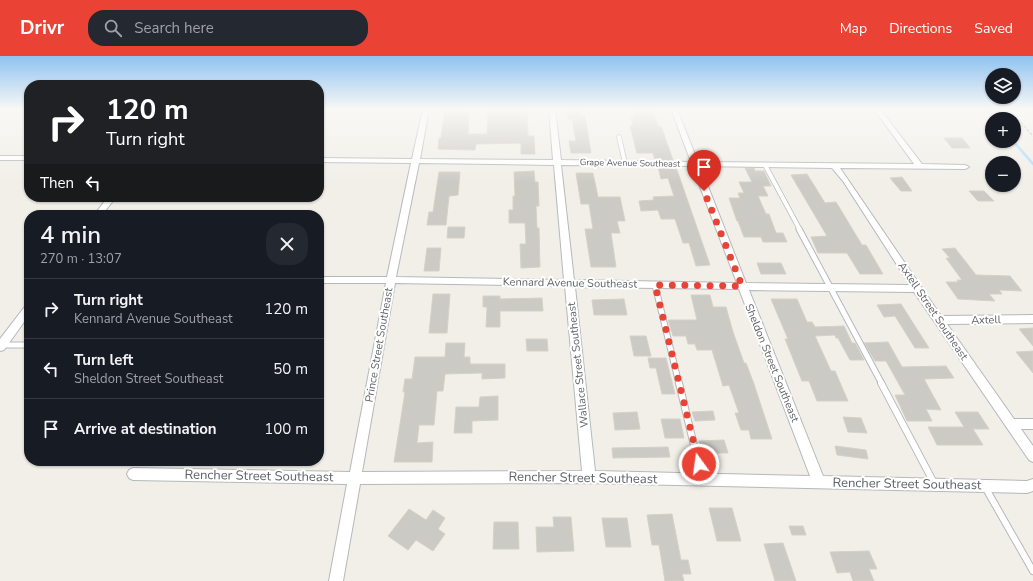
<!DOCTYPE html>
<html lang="en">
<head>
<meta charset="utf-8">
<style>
  :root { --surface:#171b24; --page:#242831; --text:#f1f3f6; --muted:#9ea1a6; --line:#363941; --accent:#ea4335 }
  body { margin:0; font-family:"Nunito Sans",sans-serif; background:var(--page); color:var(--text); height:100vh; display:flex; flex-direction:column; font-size:15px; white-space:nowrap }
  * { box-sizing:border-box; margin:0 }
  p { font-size:13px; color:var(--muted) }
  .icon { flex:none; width:22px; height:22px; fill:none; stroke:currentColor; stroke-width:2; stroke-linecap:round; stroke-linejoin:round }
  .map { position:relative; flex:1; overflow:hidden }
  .panel { position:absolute; left:24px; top:154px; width:300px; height:256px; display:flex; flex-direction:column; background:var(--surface); border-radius:16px; box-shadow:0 1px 3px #0004 }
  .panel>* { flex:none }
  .hud { position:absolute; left:24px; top:24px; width:300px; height:122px; border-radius:16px; box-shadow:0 1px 3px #0004; background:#202124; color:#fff; overflow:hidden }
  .fabs { position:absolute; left:985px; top:12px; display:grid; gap:8px }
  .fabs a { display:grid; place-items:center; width:36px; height:36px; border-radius:50%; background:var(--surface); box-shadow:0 1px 3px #0004; font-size:20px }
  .pin { position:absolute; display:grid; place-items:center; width:34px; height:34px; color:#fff; margin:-41px -17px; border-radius:50% 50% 50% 0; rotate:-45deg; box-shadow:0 0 4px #0007 }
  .pin .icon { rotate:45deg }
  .me { position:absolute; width:44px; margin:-22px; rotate:346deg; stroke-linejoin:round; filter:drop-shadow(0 0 3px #0008) }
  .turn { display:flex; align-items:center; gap:14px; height:84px; padding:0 16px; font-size:18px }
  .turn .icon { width:52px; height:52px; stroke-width:2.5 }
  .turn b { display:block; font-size:28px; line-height:34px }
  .then { display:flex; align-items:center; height:38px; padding:0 16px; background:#0003; gap:8px; font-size:15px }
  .round { display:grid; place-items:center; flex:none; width:42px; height:42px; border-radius:16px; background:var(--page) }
  .headline { display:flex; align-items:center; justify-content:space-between; height:68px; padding:0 16px }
  h1 { font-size:24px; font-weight:600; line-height:30px }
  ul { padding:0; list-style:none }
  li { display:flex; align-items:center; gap:12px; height:60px; padding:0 16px; border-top:1px solid var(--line) }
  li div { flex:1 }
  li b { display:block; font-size:15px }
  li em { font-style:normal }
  header { display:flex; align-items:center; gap:24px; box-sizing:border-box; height:56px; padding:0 20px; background:var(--accent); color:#fff }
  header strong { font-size:19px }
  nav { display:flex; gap:22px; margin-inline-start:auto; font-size:14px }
  .search { width:280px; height:36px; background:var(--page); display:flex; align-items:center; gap:10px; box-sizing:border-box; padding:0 14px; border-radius:16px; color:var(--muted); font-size:15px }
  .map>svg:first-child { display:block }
</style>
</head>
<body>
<header>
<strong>Drivr</strong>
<div class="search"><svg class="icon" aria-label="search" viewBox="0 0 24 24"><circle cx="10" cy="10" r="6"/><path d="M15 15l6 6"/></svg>Search here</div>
<nav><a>Map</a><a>Directions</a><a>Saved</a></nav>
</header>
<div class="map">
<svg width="1033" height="525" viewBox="0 0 1033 525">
  <rect width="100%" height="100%" fill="#f1efe8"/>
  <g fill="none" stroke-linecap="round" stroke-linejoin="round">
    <path stroke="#aadaff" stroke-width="2.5" d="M987 53 995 63
      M1013 85 1033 108"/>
  </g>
  <path fill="#cccac5" stroke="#d6d1c6" d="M445 53H466L465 57H469L468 78H487L488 53H527L528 80H534L535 98H521V87L476 88 475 94 438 93 439 82H441Z
    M567 53H579L580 59H585L591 97H571L569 85H576L572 63H568Z
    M633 54 654 55 658 70H661L673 104H655L653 97H637L630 70H633L631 61H634Z
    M944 82H962L970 92H952Z
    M658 111H675L677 114 710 209 696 210 689 187H683L675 163H661L658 154 641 155 639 145 654 144 653 141 674 140 668 122 661 123Z
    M745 112H754L755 115H764L771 130H763L768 140H758L766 158H769L776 177H783L787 186H763L761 181H744L738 165H737L729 142H740L738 137H744L739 126H752Z
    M534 115 535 126H538L539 150H536L537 172H539L540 211 521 212 520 188H526L525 167H509V154H513V140H515L514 116Z
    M439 116H460L458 139 449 140 446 169H427L429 156H433Z
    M576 117H593L598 141H620L625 165H617L620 177H611L616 211H591L585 173H593L589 148H581Z
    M807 118 825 147 836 146 862 189H866L883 218H860L847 197H818L811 181 827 180 791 119Z
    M902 121 912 135H901L890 122Z
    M969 135H984L994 145H978Z
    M448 171H465L464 182H447Z
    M427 192H441L439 215H424Z
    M955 192 976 219 1010 220 1022 235 999 234 1002 238H989L995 245 958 243 946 226H958L957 224H962L946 202H950L942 193Z
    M757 207H781L786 218H761Z
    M433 238H450L447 277H429Z
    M691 239H710L713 251H726L733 276 744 307H746L754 328 772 383H751L749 374H741L735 357H739L729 329 723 330 712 294H697L695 288H688L686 280H673L668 264H697Z
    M483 240H500V243L542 242 543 255H500V271H486L487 251H483Z
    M624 243 627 259H594L592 244Z
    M771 243H797L807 266H812L815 271 844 270 852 287H855L864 304H850L838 282H836L835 279 815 280 831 315H835L848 345H817L809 325H802L785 283H788Z
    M901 248 929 292H915L895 260 884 261 877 249Z
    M1033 272V290L1019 273Z
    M630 280H646L651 300H634Z
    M526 283H547L548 295H527Z
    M888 286 902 311 946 310 954 322 924 323 941 354 926 353 932 365H907L895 339H905L886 305H875L864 287Z
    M446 287H465L464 301H470V308H505V322L482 323V317L445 318 443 335H437L434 369H419L417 387 433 386 432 406H394L405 336H403L405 323H412L415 301H445Z
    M1033 295V317L1016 296Z
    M648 302H666L675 338H662L656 312H650Z
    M498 340V364L472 365V377H454L456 351H479L480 341Z
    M713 355 715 364 695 365 692 356Z
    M637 356 640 373 615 374 613 357Z
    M955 356H978L989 373H973L983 389H937L928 371H964Z
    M843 361 861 362 867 377 848 376Z
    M661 363H680L684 382H665Z
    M724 384 728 397H702L699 385Z
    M835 390 866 394 868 403 837 399Z
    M668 391 670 401 613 402 612 392Z
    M709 452H732L741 485H717Z
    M409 453 426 464 433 454 445 462 438 473 445 478 433 495 416 484 408 494 388 480Z
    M672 458 681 504H688L691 518H682L684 525H665L659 489H652L647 459Z
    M553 461H571L574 495 537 496 536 471H554Z
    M602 462H627L631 491H606Z
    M494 466H518L519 493H493Z
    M789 470H803L806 479H792Z
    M783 487 796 525H775L764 488Z
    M869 495 877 513H869L874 525H853L850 516 837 517 830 496Z"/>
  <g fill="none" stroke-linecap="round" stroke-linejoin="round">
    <defs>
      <path id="service-far2" d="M619 81 625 107
        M765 109 800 174"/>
      <path id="service-far1" d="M799 173 882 328
        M655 229 679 328
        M2 289H29"/>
      <path id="service" d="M679 327 702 423
        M881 327 934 427
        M985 431 1033 515"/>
      <path id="minor" d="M423 53H429L420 103 553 104 549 53H555L561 104 691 106 671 53H677L698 106 914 108 874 53H880L922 108 965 109 969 111 965 113 840 112 941 260 1033 259V267L947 268 1014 363H1033V373H1021L1033 390V406L1029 404 914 236 749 234 823 420 1027 425 1033 423V435L1027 437 589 427 360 428 343 525H329L347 428 133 424 129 422 127 418 129 414 133 412 350 416 386 227H319V221H387L411 107 319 106V102L412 103ZM419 107 554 109 564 224 396 221ZM561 109 692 110 737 227 574 224ZM700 110 832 112 843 125 910 229 746 227ZM395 227 565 230 582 415 362 416ZM575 231 739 233 810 420 595 415Z
        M0 100H29V104H0Z
        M108 141H116L102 159H94Z
        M29 248V259L4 294 0 295V283L26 249Z"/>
    </defs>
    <use href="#service-far2" stroke="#b5b8bc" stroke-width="5.5"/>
    <use href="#service-far1" stroke="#b5b8bc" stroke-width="7"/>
    <use href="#service" stroke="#b5b8bc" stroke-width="8"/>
    <use href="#minor" stroke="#b5b8bc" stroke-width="2"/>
    <path stroke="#9cc7a9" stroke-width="1.5" stroke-dasharray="3 1.5" stroke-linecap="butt" d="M1009 53 1033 80"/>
    <use href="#service-far2" stroke="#fff" stroke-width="4"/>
    <use href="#service-far1" stroke="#fff" stroke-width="5"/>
    <use href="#service" stroke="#fff" stroke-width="6"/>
    <use href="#minor" fill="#fff" fill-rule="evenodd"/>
  </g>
  <linearGradient id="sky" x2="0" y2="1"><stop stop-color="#8fc3f1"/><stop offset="0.42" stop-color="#f9f8f5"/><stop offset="1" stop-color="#f9f8f5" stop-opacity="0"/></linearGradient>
  <rect width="1033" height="127" fill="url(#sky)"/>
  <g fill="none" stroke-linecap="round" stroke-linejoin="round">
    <path stroke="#ea4335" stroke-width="7" stroke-dasharray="0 12.6" d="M699 408 655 229 742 230 704 135"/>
  </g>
  <g text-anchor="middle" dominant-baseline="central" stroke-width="4" stroke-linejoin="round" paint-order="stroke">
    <g font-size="9" fill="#5f6368" stroke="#fff">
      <text transform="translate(630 107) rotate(1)">Grape Avenue Southeast</text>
    </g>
    <g font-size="11" fill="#5f6368" stroke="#fff">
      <text transform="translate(570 227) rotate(1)">Kennard Avenue Southeast</text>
      <text transform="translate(933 255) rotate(56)">Axtell Street Southeast</text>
      <text transform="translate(986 264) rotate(-1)">Axtell</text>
      <text transform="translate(379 289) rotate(-80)">Prince Street Southeast</text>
      <text transform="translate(772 307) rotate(68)">Sheldon Street Southeast</text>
      <text transform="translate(578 309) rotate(-96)">Wallace Street Southeast</text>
    </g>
    <g font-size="13" fill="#5f6368" stroke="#fff">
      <text transform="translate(259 420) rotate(1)">Rencher Street Southeast</text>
      <text transform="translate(583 422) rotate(1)">Rencher Street Southeast</text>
      <text transform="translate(907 428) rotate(1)">Rencher Street Southeast</text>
    </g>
  </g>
</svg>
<div class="fabs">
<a><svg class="icon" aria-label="layers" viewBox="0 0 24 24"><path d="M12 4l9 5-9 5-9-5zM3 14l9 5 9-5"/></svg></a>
<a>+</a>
<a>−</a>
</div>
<div class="pin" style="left:704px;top:135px;background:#d93025"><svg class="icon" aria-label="arrive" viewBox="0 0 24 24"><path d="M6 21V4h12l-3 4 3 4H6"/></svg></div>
<svg class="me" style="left:699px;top:408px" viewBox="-20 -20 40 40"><circle r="17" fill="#ea4335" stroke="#fff" stroke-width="3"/><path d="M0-11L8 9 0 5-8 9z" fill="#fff"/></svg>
<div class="hud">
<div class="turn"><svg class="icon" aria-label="right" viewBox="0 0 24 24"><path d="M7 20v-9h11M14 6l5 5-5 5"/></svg><div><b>120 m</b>Turn right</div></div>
<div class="then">Then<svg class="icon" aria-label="left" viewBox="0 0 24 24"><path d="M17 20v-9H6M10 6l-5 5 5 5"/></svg></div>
</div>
<section class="panel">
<div class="headline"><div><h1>4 min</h1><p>270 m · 13:07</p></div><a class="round"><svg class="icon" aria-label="close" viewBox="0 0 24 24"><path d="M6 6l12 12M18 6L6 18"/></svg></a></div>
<ul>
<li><svg class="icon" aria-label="right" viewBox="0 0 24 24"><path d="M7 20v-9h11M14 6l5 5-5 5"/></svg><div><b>Turn right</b><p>Kennard Avenue Southeast</p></div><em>120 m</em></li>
<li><svg class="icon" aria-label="left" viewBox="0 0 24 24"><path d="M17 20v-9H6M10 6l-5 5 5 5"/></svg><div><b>Turn left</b><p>Sheldon Street Southeast</p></div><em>50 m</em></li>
<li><svg class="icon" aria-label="arrive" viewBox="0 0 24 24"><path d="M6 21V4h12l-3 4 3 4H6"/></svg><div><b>Arrive at destination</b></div><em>100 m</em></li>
</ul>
</section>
</div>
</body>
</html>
